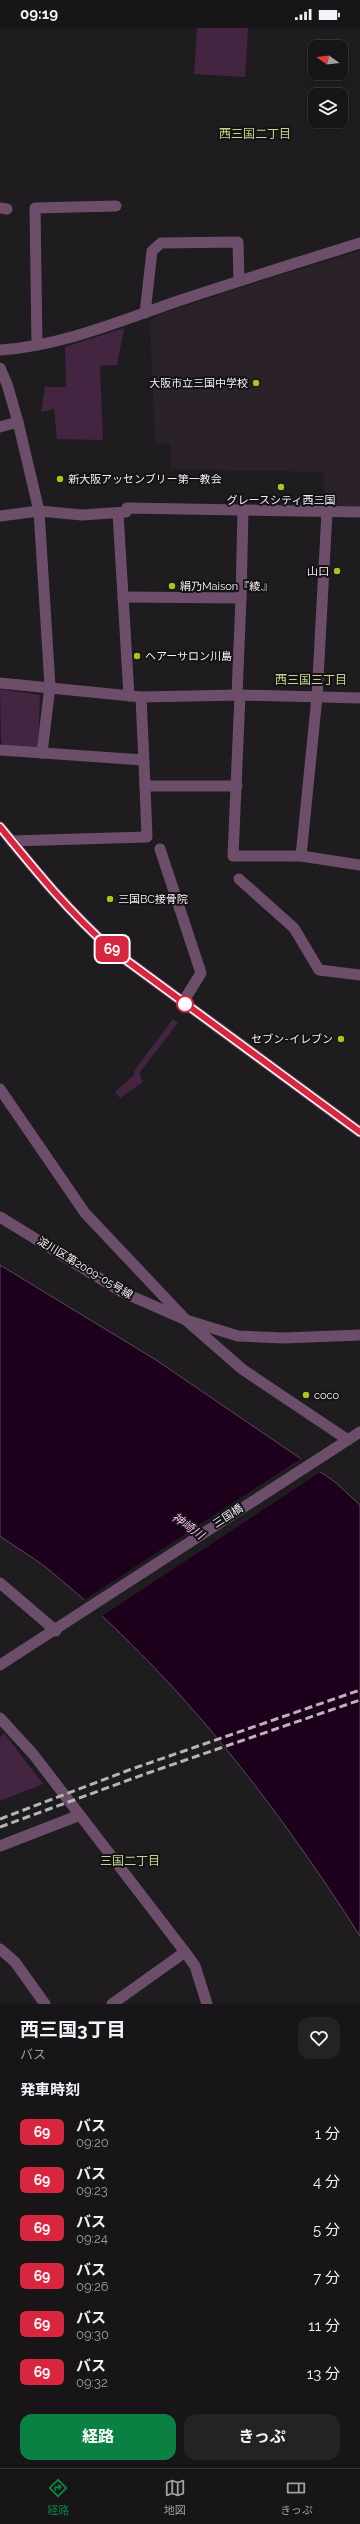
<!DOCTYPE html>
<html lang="ja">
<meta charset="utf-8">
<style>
:root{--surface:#171517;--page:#242224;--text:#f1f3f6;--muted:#9e9fa1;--line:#363436;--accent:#0b8043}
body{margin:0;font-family:Raleway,"Noto Sans JP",sans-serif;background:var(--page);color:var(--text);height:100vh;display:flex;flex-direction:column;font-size:15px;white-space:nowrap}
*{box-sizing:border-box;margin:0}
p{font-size:13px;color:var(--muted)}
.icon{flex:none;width:22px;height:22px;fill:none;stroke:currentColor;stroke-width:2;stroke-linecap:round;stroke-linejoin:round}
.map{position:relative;height:1976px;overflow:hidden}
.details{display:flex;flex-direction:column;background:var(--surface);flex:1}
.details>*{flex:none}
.badge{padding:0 8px;border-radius:6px;font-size:14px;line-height:26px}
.needle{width:26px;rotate:284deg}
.controls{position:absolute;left:308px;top:12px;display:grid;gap:8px}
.controls a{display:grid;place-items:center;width:40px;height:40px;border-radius:8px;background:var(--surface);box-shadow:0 2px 6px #0003,0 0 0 1px var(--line);font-size:20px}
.map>.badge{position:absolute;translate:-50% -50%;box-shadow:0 0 0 2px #fff}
h2{padding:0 20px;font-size:15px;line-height:36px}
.round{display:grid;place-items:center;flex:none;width:42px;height:42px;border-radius:12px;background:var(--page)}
.overview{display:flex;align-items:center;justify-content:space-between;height:68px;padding:0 20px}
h1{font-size:19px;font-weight:700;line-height:30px}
.button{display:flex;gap:8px;margin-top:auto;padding:8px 20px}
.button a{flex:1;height:46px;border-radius:12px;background:var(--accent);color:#fff;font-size:16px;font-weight:700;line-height:46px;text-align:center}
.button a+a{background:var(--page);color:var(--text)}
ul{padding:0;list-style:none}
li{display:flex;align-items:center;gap:12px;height:48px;padding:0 20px}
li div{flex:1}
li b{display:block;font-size:15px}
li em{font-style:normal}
li .badge{min-width:44px;font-weight:700;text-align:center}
.status{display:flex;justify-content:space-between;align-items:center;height:28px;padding:0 20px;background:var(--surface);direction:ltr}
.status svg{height:11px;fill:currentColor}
.tabs{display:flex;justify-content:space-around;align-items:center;height:56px;border-top:1px solid var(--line);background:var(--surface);font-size:11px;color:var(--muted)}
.tabs a{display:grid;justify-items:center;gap:2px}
.tabs .on{color:var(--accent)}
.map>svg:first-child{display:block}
.built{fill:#2a2129}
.green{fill:#432541}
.water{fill:#1d011c;stroke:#5d495c}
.pier{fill:#1f1c1f}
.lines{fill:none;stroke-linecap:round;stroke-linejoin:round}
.minor{stroke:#6d4e6a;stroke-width:11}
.tertiary{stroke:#6d4e6a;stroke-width:11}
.rail{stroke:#b7b4b7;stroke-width:3;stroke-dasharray:8 4;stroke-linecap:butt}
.line-casing{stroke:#fff;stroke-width:9}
.line{stroke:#d7263d;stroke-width:6}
.poi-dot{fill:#aac717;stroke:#161316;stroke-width:1.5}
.stop-dot{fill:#fff;stroke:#d7263d;stroke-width:2}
.labels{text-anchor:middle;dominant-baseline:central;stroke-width:4;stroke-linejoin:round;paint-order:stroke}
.poi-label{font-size:11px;fill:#f3f1f3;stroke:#161316;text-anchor:start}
.street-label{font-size:11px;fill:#f3f1f3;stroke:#161316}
.neighbourhood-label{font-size:12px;fill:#c4d68b;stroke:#161316}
.water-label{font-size:12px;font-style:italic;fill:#f6baf0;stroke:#161316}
</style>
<div class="status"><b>09:19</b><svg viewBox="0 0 49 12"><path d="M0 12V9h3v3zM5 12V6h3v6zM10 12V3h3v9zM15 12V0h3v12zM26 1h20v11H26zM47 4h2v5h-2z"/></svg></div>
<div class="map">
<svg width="360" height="1976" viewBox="0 0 360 1976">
<rect width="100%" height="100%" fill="#1f1c1f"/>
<path class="built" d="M360,223V479L325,478L324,444L171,441V415L155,416L150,295L155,288L261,253Z"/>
<g class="green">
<path d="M197,0H248L245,49L194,46Z"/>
<path d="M124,300L117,337L100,338L103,412L57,411L54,381L41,384L45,359H66L65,319Z"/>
<path d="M0,661L40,667L38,720L4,718L1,714Z"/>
<path d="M173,991L178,995L139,1045L143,1054L120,1070L115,1064L135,1046L134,1043Z"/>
<path d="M4,1705L43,1756L0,1773V1709Z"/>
</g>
<path class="water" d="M0,1237L156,1332L335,1454L360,1477V1908C275,1775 177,1647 54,1546C38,1532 18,1521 0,1508Z"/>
<path class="pier" d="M303,1429L322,1443L99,1590L81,1574Z"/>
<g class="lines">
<g class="minor">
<path d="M0,180L7,181"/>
<path d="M145,285L152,223L161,215L238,214L239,252"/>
<path d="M37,317L35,180L116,178"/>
<path d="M0,322C61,318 120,293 178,273C238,253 299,234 360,215"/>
<path d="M0,340L7,356L18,394L39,483L50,658L42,725"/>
<path d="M0,399L18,394"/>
<path d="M118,485L129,668"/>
<path d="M0,488L39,483L82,487L126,484L127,480L360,484"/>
<path d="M123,569L241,570L237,667"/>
<path d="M241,570L243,481"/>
<path d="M0,655L141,669L240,667L360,670"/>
<path d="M240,667L233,828H301L360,837"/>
<path d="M141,669L145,758"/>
<path d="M0,722L143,732"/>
<path d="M11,813L147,809L145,758H237"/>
<path d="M160,821L201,945L183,974"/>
<path d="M301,828L317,669L327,484"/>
<path d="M239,851L294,900L319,942L360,947"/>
<path d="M0,1061L85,1185L186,1292L238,1308L284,1310L360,1307"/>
<path d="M0,1555L56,1603"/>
<path d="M0,1637L360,1404"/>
<path d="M0,1690L33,1726L185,1924L195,1938L207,1976"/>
<path d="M0,1818L80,1787"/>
<path d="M0,1921L15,1934L45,1976"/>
<path d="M112,1976L185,1924"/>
</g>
<g class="tertiary">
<path d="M0,799C35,842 69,884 111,921L360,1104"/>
<path d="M0,1189L122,1264L186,1292L242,1341L348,1412"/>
</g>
<g class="rail">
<path d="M0,1791L129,1742L360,1662"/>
<path d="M0,1799L145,1746L360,1672"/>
</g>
</g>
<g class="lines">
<g class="line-casing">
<path id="line" d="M0,799C35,842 69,884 111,921L360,1104"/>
</g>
<use href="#line" class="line"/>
</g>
<g class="poi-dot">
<circle cx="256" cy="355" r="4"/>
<circle cx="60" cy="451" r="4"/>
<circle cx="281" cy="459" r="4"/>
<circle cx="337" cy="543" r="4"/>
<circle cx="172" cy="558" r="4"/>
<circle cx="137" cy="628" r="4"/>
<circle cx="110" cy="871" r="4"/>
<circle cx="341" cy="1011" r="4"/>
<circle cx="306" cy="1367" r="4"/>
</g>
<circle class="stop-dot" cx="185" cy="976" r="8"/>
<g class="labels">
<g class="poi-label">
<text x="248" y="355" text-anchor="end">大阪市立三国中学校</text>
<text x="68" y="451">新大阪アッセンブリー第一教会</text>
<text x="281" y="472" text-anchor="middle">グレースシティ西三国</text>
<text x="329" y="543" text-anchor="end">山口</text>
<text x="180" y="558">絹乃Maison『綾.』</text>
<text x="145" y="628">ヘアーサロン川島</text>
<text x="118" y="871">三国BC接骨院</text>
<text x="333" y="1011" text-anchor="end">セブン-イレブン</text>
<text x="314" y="1367">coco</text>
</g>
<g class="street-label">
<text transform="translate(85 1240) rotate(31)">淀川区第2009-05号線</text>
<text transform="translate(228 1488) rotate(-33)">三国橋</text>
</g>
<g class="neighbourhood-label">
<text x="255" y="106">西三国二丁目</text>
<text x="311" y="652">西三国三丁目</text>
<text x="130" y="1833">三国二丁目</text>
</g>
<g class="water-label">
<text transform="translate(188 1498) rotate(36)">神崎川</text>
</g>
</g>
</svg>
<div class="controls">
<a><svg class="needle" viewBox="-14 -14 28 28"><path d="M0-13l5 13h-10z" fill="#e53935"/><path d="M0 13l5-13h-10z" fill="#9e9fa1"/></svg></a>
<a><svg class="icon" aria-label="layers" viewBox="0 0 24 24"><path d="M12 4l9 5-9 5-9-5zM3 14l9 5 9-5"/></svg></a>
</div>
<b class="badge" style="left:112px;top:921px;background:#d7263d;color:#fff">69</b>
</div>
<section class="details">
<div class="overview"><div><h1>西三国3丁目</h1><p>バス</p></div><a class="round"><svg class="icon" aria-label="heart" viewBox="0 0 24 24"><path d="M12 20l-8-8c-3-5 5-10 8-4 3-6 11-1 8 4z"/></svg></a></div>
<h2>発車時刻</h2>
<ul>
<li><span class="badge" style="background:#d7263d;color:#fff">69</span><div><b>バス</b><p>09:20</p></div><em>1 分</em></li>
<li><span class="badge" style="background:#d7263d;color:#fff">69</span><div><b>バス</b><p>09:23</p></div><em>4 分</em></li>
<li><span class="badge" style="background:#d7263d;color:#fff">69</span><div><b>バス</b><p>09:24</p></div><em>5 分</em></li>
<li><span class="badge" style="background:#d7263d;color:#fff">69</span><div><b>バス</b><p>09:26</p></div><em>7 分</em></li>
<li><span class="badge" style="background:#d7263d;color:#fff">69</span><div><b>バス</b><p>09:30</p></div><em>11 分</em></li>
<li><span class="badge" style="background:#d7263d;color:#fff">69</span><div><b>バス</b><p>09:32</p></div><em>13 分</em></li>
</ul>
<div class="button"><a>経路</a><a>きっぷ</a></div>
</section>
<nav class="tabs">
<a class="on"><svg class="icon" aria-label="directions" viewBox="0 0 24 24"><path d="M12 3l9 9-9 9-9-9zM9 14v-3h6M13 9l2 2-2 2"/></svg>経路</a>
<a><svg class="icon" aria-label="map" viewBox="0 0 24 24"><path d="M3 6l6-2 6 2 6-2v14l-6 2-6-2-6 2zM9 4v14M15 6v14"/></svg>地図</a>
<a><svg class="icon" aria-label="tickets" viewBox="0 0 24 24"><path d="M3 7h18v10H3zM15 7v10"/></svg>きっぷ</a>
</nav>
